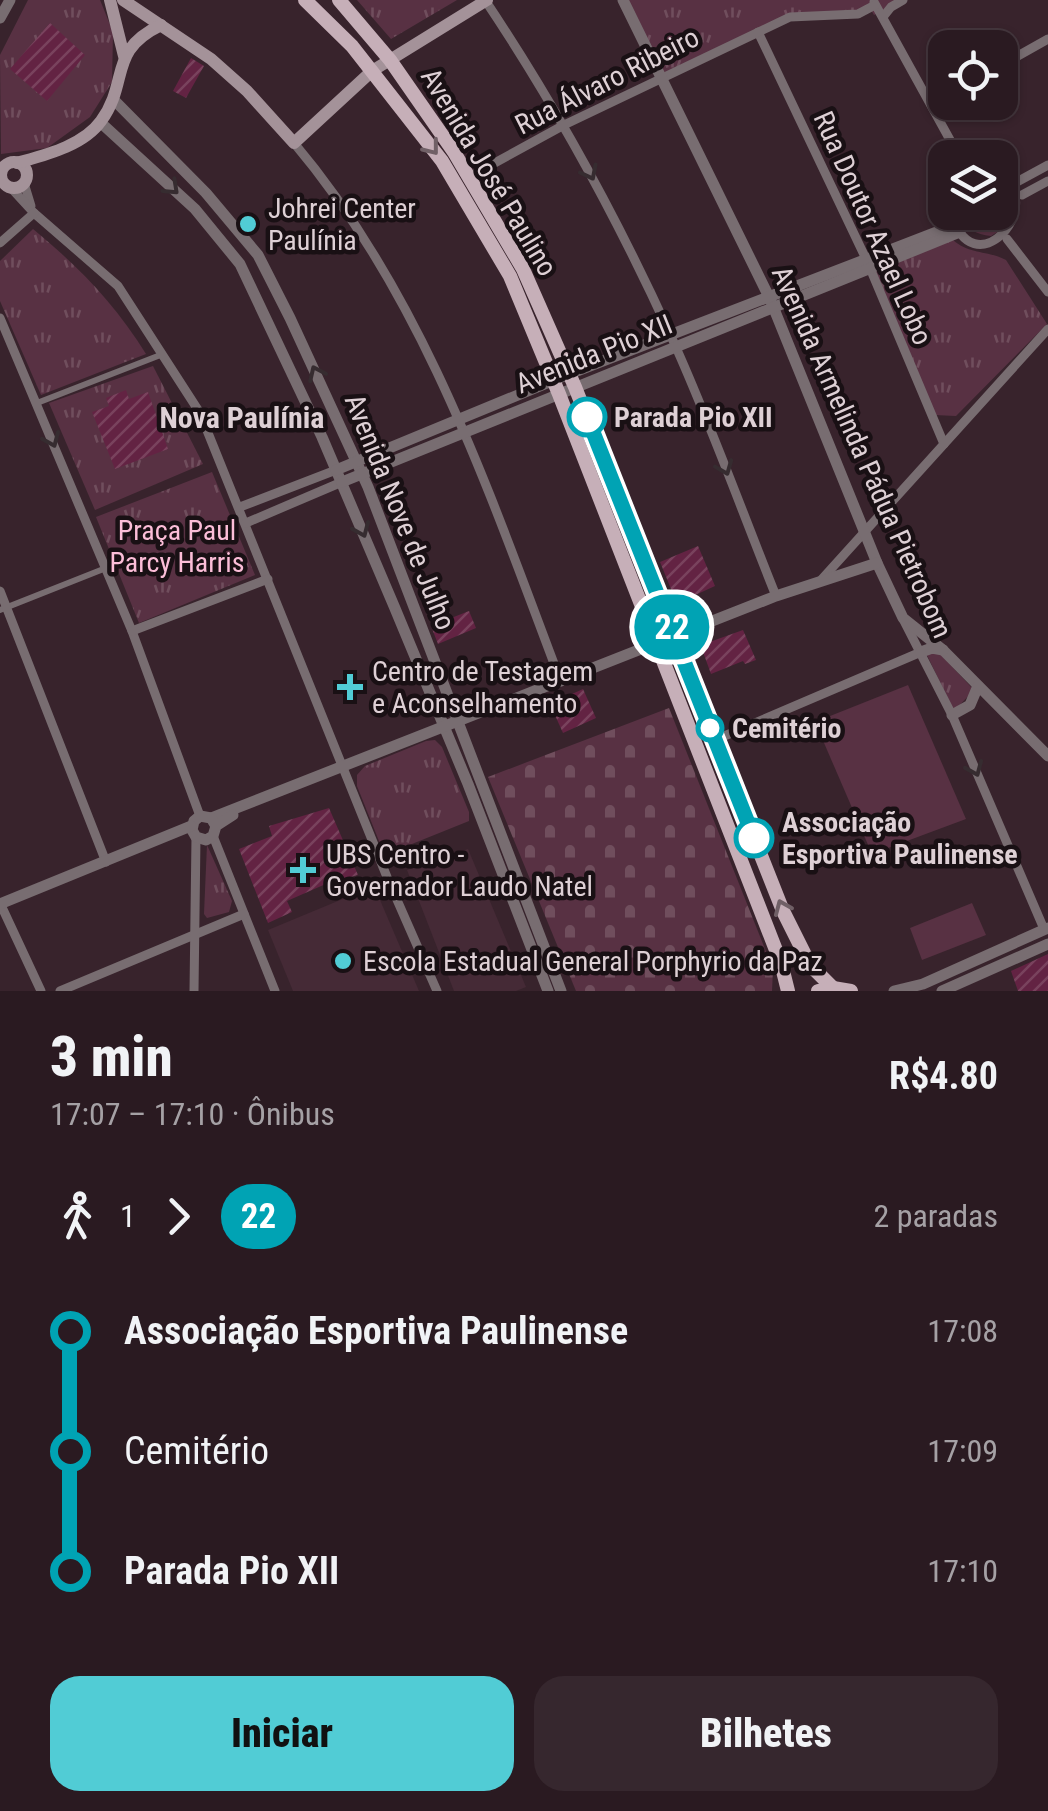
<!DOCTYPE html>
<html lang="pt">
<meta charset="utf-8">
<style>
:root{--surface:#2a1a21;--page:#36272e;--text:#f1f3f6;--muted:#a5a1a5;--line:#46383f;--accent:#51ccd5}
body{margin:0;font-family:"Roboto Condensed",sans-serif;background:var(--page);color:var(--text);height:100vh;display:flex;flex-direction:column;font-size:38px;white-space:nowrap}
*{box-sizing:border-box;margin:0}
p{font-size:32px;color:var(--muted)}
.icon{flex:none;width:55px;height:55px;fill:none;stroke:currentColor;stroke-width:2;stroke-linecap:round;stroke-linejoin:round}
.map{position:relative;height:991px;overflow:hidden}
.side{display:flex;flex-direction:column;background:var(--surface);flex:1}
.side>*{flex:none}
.badge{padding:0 20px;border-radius:32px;font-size:35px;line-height:65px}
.fabs{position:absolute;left:928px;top:30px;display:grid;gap:20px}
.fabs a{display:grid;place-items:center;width:90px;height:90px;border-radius:20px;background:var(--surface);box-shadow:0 2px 8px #0004,0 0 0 2px var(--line);font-size:50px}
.map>.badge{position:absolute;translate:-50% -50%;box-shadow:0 0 0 5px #fff}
.legs{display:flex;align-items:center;gap:15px;height:110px;padding:0 50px;font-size:32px}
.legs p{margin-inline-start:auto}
.head{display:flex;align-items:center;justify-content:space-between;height:170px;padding:0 50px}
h1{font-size:55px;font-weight:800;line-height:75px}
.primary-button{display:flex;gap:20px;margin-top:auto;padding:20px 50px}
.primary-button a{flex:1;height:115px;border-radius:30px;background:var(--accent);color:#111;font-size:40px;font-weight:800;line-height:115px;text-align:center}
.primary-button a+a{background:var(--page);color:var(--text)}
ul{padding:0 50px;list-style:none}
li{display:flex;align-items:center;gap:35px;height:120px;font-size:38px}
li i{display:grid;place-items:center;width:15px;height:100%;margin:0 12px;background:currentColor}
li i::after{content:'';width:25px;height:25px;margin:-12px;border:8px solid;border-radius:50%;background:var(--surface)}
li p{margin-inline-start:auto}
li:first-child i{background:linear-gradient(#0000 50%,currentColor 0)}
li:last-child i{background:linear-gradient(currentColor 50%,#0000 0)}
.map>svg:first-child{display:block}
.built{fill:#452a36}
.green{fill:#583143}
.cemetery{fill:url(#cemetery-stones)}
.park{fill:url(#park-tufts)}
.building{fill:url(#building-hatch)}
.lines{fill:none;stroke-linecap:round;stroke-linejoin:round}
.pedestrian{stroke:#786d71;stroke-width:6}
.minor{stroke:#786d71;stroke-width:9}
.tertiary{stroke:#786d71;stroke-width:11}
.secondary{stroke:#a49299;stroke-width:12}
.primary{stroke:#c6afb8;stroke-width:14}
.oneway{stroke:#706066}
.oneway2{stroke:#362c30}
.line-1-casing{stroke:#fff;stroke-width:22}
.line-1{stroke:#00a3b4;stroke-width:15}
.poi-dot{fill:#51ccd5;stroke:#191014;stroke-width:4}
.stop-1-dot{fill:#fff;stroke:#00a3b4;stroke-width:5}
.labels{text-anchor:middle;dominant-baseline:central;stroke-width:9;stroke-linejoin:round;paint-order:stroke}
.street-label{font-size:28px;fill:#ded0d5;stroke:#191014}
.poi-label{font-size:28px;fill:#ded0d5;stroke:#191014;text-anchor:start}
.stop-label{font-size:28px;font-weight:bold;fill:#ded0d5;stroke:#191014;text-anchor:start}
.park-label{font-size:28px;fill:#fcbed8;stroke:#191014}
.neighbourhood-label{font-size:30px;font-weight:bold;fill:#ded0d5;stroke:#191014}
</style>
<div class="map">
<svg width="1048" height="991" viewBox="0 0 1048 991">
<defs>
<pattern id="cemetery-stones" width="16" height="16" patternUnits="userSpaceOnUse" patternTransform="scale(2.5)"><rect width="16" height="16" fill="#583143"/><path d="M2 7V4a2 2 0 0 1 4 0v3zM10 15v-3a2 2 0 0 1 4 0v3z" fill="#704e5d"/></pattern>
<pattern id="park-tufts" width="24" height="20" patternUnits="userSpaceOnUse" patternTransform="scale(2.5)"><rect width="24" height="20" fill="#583143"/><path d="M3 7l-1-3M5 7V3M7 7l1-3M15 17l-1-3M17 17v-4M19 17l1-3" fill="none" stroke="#704e5d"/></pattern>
<pattern id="building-hatch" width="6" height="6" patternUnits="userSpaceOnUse" patternTransform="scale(2.5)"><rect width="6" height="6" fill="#632343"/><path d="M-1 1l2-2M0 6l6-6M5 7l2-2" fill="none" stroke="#79425d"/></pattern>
</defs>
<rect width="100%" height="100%" fill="#38232c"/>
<g class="built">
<path d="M468,849L526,987L516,991H454L407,870Z"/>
<path d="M374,886L419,991H293L268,930Z"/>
</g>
<g class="green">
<path d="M908,685L966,819L872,854L815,722Z"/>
<path d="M972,903L986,935L922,960L910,928Z"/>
</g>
<path class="cemetery" d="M669,708L773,969L772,991H576L488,777Z"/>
<g class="park">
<path d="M28,0H100L113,32L112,82L90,117L47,148L1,154L0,55Z"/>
<path d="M357,0H457L391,39Z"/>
<path d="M623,0H901L874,15L871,10L789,18L661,78Z"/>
<path d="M1000,183L1014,194L1013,222L991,236C976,235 965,228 961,213L1000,212Z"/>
<path d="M33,229C78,266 115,304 146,354L41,395L0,301V261Z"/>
<path d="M953,240C970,255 987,250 1006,260L1047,324L956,416L935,415L874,272Z"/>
<path d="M153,366L203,464L95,510L49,403Z"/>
<path d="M212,472L255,575L139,623L96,517Z"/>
<path d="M926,653H939L974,690L954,711Z"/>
<path d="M435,740L442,747L469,812V821L387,854L383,851L357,786V775L365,766L426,741Z"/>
<path d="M207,845L232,901L229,912L207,918L204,914Z"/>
</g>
<g class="building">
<path d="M50,23L85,55L47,101L10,69Z"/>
<path d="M191,58L204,66L186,98L173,91Z"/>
<path d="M126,390L129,399L148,392L168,449L115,469L92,412L109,406L106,398Z"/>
<path d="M698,546L715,586L680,602L673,594L660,562Z"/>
<path d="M469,611L476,628L438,644L431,626Z"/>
<path d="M743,630L756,660L745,664L743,661L711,674L703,652L704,644Z"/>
<path d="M583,689L596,718L563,733L550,704Z"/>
<path d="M329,808L358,875L328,883L287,901L292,912L268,923L239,849L272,836L269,826Z"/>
<path d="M1048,954V991H1018L1011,971Z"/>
</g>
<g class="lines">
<g class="pedestrian">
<path d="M37,403L163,354"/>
<path d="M0,610L106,568"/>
</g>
<g class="minor">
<path d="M485,0C556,106 617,218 670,334C709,419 741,509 776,596"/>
<path d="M874,2L960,158"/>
<path d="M883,17L891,7L903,0"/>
<path d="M758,32L867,261L944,444"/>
<path d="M1000,66L1048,39"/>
<path d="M294,143C425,298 490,495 561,682"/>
<path d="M469,177L564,125L790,17L858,14L875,5"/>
<path d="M24,183L31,206"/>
<path d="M1015,183L1048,165"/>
<path d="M11,188L34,213L118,286L200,413L387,877L437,991"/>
<path d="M1022,195L1048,181"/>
<path d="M951,212C972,290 1048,207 1000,174"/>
<path d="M1007,239L1048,292"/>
<path d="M0,243L34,213"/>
<path d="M0,318L132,631L200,816"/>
<path d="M240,507L336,470"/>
<path d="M246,523L342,482"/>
<path d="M822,579L1048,329"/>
<path d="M0,591L106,862"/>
<path d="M904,621L952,715L1044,929"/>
<path d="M132,631L268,579"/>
<path d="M715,740L921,652"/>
<path d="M213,836L275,991"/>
<path d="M0,903L41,991"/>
<path d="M60,991L244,914"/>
<path d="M194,991L196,837"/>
</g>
<g class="tertiary">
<path d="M623,0L770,299L877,563L903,618L943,650L1048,756"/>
<path d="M0,18L10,0"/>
<path d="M113,99L206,193L258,255L290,318L368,487L561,991"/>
<path d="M100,122L195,209L240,264L322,437L394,606L468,784L548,991"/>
<path d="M336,470L569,374L955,225"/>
<path d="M342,482L960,232"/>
<path d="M921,652L932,648L943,650"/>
<path d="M952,715L970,705L978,686"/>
<path d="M211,818L776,596L877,563"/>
<path d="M216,826L211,818L200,816L194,821L192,830L196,837L206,840L213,836L216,826L233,815"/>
<path d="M0,904L191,826"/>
<path d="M894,991L923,984L1048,928"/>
<path d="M942,991L1048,944"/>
</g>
<g class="secondary">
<path d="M110,0L124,56"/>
<path d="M123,0L211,59L247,91L294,143L372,71L487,0"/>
<circle cx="14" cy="175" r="13"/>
<path d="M17,163C45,155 83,146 101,121C130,81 107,51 161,25"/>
</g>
<g class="primary">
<path d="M305,0L352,46L442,161L510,276L559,394L781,963L788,991"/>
<path d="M339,0L390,60L454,152L523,269L575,387L783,911L810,965L833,988"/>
<path d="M818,991L833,988L851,991"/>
</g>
</g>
<defs><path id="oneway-chevron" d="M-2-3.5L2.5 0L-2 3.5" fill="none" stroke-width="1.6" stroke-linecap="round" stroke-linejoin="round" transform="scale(2.5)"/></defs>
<g class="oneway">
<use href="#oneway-chevron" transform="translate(432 148) rotate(52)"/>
<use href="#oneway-chevron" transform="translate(782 907) rotate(-113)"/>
</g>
<g class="oneway2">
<use href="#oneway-chevron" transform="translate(590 173) rotate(63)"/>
<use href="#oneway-chevron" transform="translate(172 188) rotate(43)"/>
<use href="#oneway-chevron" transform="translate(316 373) rotate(-115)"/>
<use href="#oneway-chevron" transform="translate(52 440) rotate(67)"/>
<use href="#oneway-chevron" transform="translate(725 468) rotate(68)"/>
<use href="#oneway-chevron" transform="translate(362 530) rotate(67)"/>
<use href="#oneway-chevron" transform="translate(975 769) rotate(67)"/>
</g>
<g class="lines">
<g class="line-1-casing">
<path id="line-1" d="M587,417L754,838"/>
</g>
<use href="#line-1" class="line-1"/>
</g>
<g class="poi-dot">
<circle cx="248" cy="224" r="10"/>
<path d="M345 672h10v10h10v10h-10v10h-10v-10h-10v-10h10z"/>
<path d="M298 855h10v10h10v10h-10v10h-10v-10h-10v-10h10z"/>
<circle cx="343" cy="961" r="10"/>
</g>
<g class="stop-1-dot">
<circle cx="587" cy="417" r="18"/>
<circle cx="710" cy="728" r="12"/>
<circle cx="754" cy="838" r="18"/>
</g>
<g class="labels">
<g class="street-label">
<text transform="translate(607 81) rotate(-27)">Rua Álvaro Ribeiro</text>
<text transform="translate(489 172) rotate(59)">Avenida José Paulino</text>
<text transform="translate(873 228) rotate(66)">Rua Doutor Azael Lobo</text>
<text transform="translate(594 354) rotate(-22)">Avenida Pio XII</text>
<text transform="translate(862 452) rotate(66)">Avenida Armelinda Pádua Pietrobom</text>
<text transform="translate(400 512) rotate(68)">Avenida Nove de Julho</text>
</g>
<g class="poi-label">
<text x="268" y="208">Johrei Center<tspan x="268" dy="32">Paulínia</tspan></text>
<text x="372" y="671">Centro de Testagem<tspan x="372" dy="32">e Aconselhamento</tspan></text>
<text x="326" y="854">UBS Centro -<tspan x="326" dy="32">Governador Laudo Natel</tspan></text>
<text x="363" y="961">Escola Estadual General Porphyrio da Paz</text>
</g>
<g class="stop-label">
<text x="614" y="417">Parada Pio XII</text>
<text x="732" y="728">Cemitério</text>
<text x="782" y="822">Associação<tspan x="782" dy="32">Esportiva Paulinense</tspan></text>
</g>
<g class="park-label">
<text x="177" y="530">Praça Paul<tspan x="177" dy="32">Parcy Harris</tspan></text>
</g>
<g class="neighbourhood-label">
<text x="242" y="417">Nova Paulínia</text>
</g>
</g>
</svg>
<div class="fabs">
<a><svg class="icon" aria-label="locate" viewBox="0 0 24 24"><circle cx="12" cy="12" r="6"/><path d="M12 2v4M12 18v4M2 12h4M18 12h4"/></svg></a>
<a><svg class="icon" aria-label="layers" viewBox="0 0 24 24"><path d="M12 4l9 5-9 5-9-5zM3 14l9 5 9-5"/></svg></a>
</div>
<b class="badge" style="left:672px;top:627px;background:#00a3b4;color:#fff">22</b>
</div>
<section class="side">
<div class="head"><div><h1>3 min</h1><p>17:07 – 17:10 · Ônibus</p></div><b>R$4.80</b></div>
<div class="legs"><svg class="icon" aria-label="walk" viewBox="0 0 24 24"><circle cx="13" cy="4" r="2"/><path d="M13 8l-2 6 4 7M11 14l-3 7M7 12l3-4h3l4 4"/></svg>1<svg class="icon" aria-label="forward" viewBox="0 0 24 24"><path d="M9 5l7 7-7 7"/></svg><b class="badge" style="background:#00a3b4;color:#fff">22</b><p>2 paradas</p></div>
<ul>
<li><i style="color:#00a3b4"></i><b>Associação Esportiva Paulinense</b><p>17:08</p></li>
<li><i style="color:#00a3b4"></i><span>Cemitério</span><p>17:09</p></li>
<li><i style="color:#00a3b4"></i><b>Parada Pio XII</b><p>17:10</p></li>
</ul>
<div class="primary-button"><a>Iniciar</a><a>Bilhetes</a></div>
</section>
